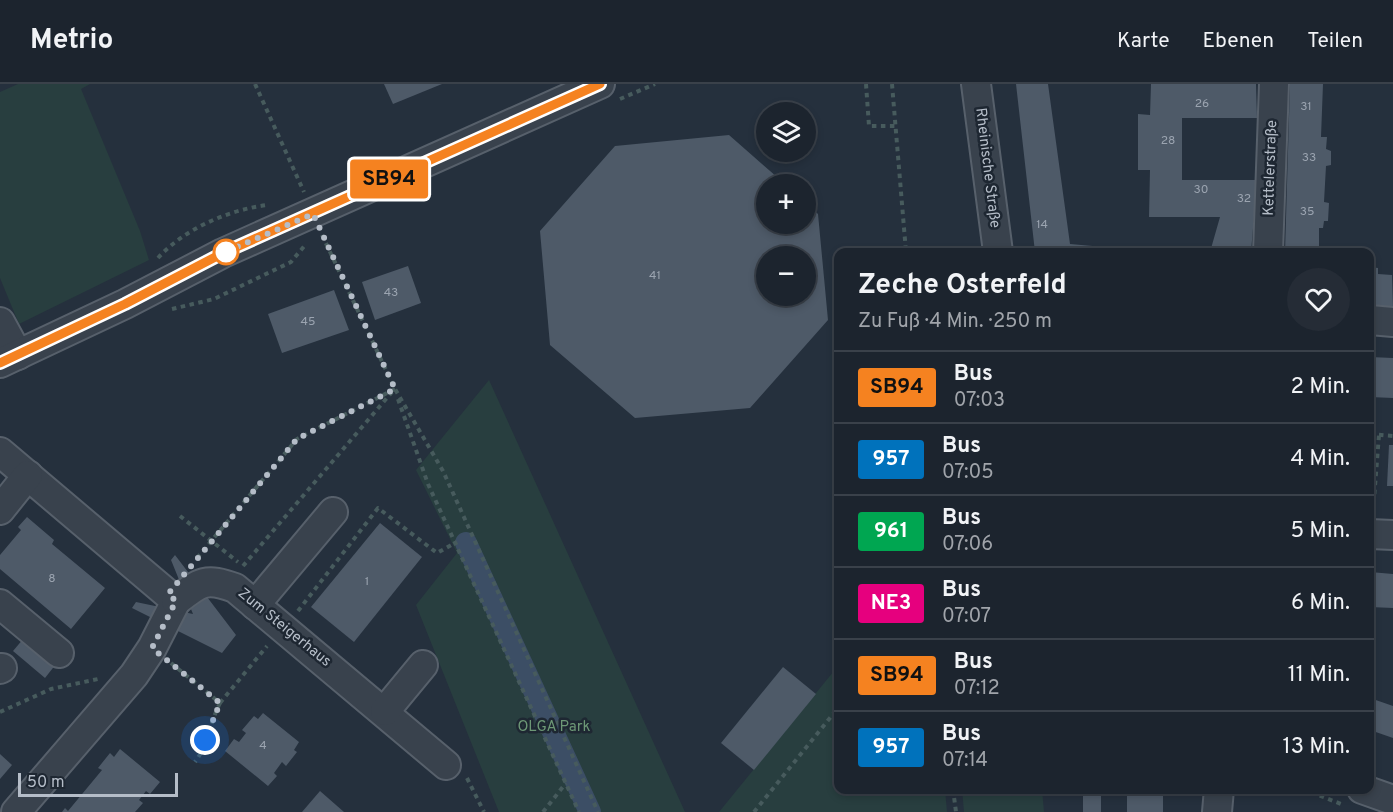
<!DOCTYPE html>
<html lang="de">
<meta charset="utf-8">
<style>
:root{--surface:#1c242e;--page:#252c36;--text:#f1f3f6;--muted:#a0a4aa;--line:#3a414a}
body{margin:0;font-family:Overpass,sans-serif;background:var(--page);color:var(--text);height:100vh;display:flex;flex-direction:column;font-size:22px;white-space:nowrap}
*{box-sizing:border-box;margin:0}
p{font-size:20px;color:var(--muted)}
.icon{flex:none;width:33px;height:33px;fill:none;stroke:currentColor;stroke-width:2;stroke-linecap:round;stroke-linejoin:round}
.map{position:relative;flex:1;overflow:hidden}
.panel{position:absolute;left:834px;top:164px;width:540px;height:546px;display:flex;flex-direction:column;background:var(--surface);border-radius:12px;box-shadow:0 3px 9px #0003,0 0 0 2px var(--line)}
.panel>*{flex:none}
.badge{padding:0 12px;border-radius:4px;font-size:21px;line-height:39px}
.buttons{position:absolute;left:756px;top:18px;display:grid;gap:12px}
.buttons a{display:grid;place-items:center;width:60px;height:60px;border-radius:50%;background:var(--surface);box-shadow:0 3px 9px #0003,0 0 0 2px var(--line);font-size:30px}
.scale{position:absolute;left:18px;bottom:15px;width:160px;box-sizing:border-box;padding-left:6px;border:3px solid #b5bdc8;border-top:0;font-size:16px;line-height:21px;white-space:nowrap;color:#b5bdc8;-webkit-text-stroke:4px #1e2732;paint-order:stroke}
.you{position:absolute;width:30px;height:30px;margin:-15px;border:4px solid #fff;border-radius:50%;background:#1a73e8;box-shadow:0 0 0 9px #1a73e833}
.map>.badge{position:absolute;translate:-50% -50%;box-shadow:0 0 0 3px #fff}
.round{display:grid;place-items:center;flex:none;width:63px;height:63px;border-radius:32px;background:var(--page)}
.headline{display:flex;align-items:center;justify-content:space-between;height:102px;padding:0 24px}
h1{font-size:28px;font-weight:700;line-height:45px}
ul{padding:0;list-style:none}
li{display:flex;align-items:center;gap:18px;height:72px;padding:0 24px;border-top:2px solid var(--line)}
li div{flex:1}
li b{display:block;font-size:22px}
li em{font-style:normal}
li .badge{min-width:66px;font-weight:700;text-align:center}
header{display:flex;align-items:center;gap:36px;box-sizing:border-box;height:84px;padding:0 30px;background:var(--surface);border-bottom:2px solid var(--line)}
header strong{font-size:28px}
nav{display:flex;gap:33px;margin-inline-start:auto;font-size:21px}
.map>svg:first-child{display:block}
.green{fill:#283e3f}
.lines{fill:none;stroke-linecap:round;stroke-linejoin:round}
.canal{stroke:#3c4e65;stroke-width:22}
.building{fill:#4e5a68;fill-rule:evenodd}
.minor-casing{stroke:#57606b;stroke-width:32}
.path{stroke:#475b5d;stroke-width:4;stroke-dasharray:4.5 4.5;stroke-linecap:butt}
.minor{stroke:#39424d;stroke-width:28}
.line-casing{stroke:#fff;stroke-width:14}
.line{stroke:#f58220;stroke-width:9}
.walk{stroke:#b5bdc8;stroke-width:6;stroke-dasharray:0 10.8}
.stop-dot{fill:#fff;stroke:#f58220;stroke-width:3}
.labels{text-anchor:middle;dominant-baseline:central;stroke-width:5;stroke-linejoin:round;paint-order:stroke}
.number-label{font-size:12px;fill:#9ba4b0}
.street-label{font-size:15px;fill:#b5bdc8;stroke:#1e2732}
.park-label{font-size:15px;fill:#6d9876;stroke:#1e2732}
</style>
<header>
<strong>Metrio</strong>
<nav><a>Karte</a><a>Ebenen</a><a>Teilen</a></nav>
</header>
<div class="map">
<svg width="1393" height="728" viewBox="0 0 1393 728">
<rect width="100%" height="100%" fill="#25303d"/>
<g class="green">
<path d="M18,0H90L81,5L140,147L149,176L19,240L0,194V8Z"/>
<path d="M489,296L685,728H499L416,521L457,469L416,386Z"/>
<path d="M838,582V705H945L947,728H719Z"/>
<path d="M962,705H1042L1044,728H964Z"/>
</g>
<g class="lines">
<path class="canal" d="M466,459L590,728"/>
</g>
<g class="building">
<path d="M384,0H442L393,20Z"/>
<path d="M1016,0H1048L1070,160L1160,168H1035Z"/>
<path d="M1151,0H1256L1257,34H1182V96H1257L1251,168H1210L1220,133H1149L1150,86H1138V30L1150,31Z"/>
<path d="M1290,0H1323L1321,53H1327L1326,65L1331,67V81L1326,82L1324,118L1329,119L1328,137H1324L1323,144H1319V162H1324V168H1285Z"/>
<path d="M729,51L785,100H766V140H806V119L818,130L828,236L750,324L635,334L550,261L540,147L615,62ZM766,172H806V212H766Z"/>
<path d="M408,182L421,219L375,236L362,198Z"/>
<path d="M1370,183L1378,184V190L1392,191L1393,223L1370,221Z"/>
<path d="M334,206L349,246L282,269L268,230Z"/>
<path d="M1370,273L1393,274V314L1370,313Z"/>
<path d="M1389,361H1393V402H1387Z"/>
<path d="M27,433L54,456L52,460L105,504L71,545L0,485V471L21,446L18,443Z"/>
<path d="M380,439L422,473L354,558L311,523Z"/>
<path d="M175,471L236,551L222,569L132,524L136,518L193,530L171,476Z"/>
<path d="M1370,488L1393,490V524L1370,523Z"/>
<path d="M24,554L56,580L45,594L13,567Z"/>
<path d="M783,583L816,610L754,686L721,659Z"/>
<path d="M1370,614L1393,622V654L1370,646Z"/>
<path d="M263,629L299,658L294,666L297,668L286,682L282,678L274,689L277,692L268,702L225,667L234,655L239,658L246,649L242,646L254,632L258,635Z"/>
<path d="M120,665L160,698L150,710L146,707L139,716L143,719L135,728H62L65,724L68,727L102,686L98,684L110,669L114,673Z"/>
<path d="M0,670L12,681L0,695Z"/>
<rect x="1083" y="705" width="18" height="23"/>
<rect x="1127" y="705" width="36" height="23"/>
<path d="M320,707L344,728H302Z"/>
</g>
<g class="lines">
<g class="minor-casing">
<g id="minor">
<path d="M976,0L998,168"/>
<path d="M1268,168L1274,0"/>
<path d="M1370,236L1393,238"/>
<path d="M0,238L18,271"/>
<path d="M0,279L125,220L223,169L600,0"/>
<path d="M0,368L176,517L152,564L134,591L16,728"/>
<path d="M0,426L28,391"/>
<path d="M1370,450L1393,451"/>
<path d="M176,517C200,498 205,493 235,504L446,681"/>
<path d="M0,520L59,569"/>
<path d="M255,521L333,428"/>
<path d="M0,585L2,584"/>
<path d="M385,627L423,581"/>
<path d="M1362,705L1393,716"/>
<path d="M1217,728L1219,705"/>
</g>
</g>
<g class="path">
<path d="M255,0L304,108"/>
<path d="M866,0L869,42H895"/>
<path d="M892,0L906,168"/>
<path d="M620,15L655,0"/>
<path d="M322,151L395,305L443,387L598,728"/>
<path d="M158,174C184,145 228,126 267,121"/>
<path d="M172,225L214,215L291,178L306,160"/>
<path d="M398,315L428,400L579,728"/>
<path d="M1370,350L1393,352"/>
<path d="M1373,428L1379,351"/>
<path d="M180,432L238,478"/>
<path d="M197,474L297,355L395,305"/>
<path d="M243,482L392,308"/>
<path d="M298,527L378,424L437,469L457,458"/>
<path d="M171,579L220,619C210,638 208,661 195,678"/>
<path d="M220,619L267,562"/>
<path d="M0,628L51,605L98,595"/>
<path d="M467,694L484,728"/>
<path d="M953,705L956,728"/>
<path d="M1303,705L1341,720"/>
<path d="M543,728L566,699"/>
<path d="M754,728L838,624"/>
</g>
<use href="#minor" class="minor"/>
</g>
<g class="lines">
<g class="line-casing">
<path id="line" d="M0,279L125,220L223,169L600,0"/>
</g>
<use href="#line" class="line"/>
<path class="walk" d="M205,656L220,619L152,564L176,517L168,510L297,355L395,305L313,130L223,169L226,168"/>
</g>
<circle class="stop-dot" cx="226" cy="168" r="12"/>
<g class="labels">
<g class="number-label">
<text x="1202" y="20">26</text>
<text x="1306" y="23">31</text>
<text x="1168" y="57">28</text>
<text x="1309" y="74">33</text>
<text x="1201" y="106">30</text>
<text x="1244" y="115">32</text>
<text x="1307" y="128">35</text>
<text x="1042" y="141">14</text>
<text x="655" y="192">41</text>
<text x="391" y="209">43</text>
<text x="308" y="238">45</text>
<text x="52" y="495">8</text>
<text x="367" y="498">1</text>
<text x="263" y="662">4</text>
</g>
<g class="street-label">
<text transform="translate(987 84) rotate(83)">Rheinische Straße</text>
<text transform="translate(1271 84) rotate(-88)">Kettelerstraße</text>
<text transform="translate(284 544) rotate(39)">Zum Steigerhaus</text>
</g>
<g class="park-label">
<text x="554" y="643">OLGA Park</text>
</g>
</g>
</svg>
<div class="buttons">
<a><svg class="icon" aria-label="layers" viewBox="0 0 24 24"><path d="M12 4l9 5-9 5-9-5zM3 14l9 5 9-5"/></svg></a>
<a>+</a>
<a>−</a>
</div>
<div class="scale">50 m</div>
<div class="you" style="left:205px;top:656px"></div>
<b class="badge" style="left:389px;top:95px;background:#f58220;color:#111">SB94</b>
<section class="panel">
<div class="headline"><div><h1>Zeche Osterfeld</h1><p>Zu Fuß · 4 Min. · 250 m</p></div><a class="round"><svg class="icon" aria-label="heart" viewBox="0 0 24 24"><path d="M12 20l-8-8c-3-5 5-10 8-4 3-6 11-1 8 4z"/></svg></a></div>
<ul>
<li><span class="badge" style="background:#f58220;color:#111">SB94</span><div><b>Bus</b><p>07:03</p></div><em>2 Min.</em></li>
<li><span class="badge" style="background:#0072bc;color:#fff">957</span><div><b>Bus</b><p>07:05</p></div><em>4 Min.</em></li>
<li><span class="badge" style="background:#00a651;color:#fff">961</span><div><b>Bus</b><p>07:06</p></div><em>5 Min.</em></li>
<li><span class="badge" style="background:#e6007e;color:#fff">NE3</span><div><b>Bus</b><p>07:07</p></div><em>6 Min.</em></li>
<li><span class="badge" style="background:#f58220;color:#111">SB94</span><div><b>Bus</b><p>07:12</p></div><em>11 Min.</em></li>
<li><span class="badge" style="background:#0072bc;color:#fff">957</span><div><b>Bus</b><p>07:14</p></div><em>13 Min.</em></li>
</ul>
</section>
</div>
